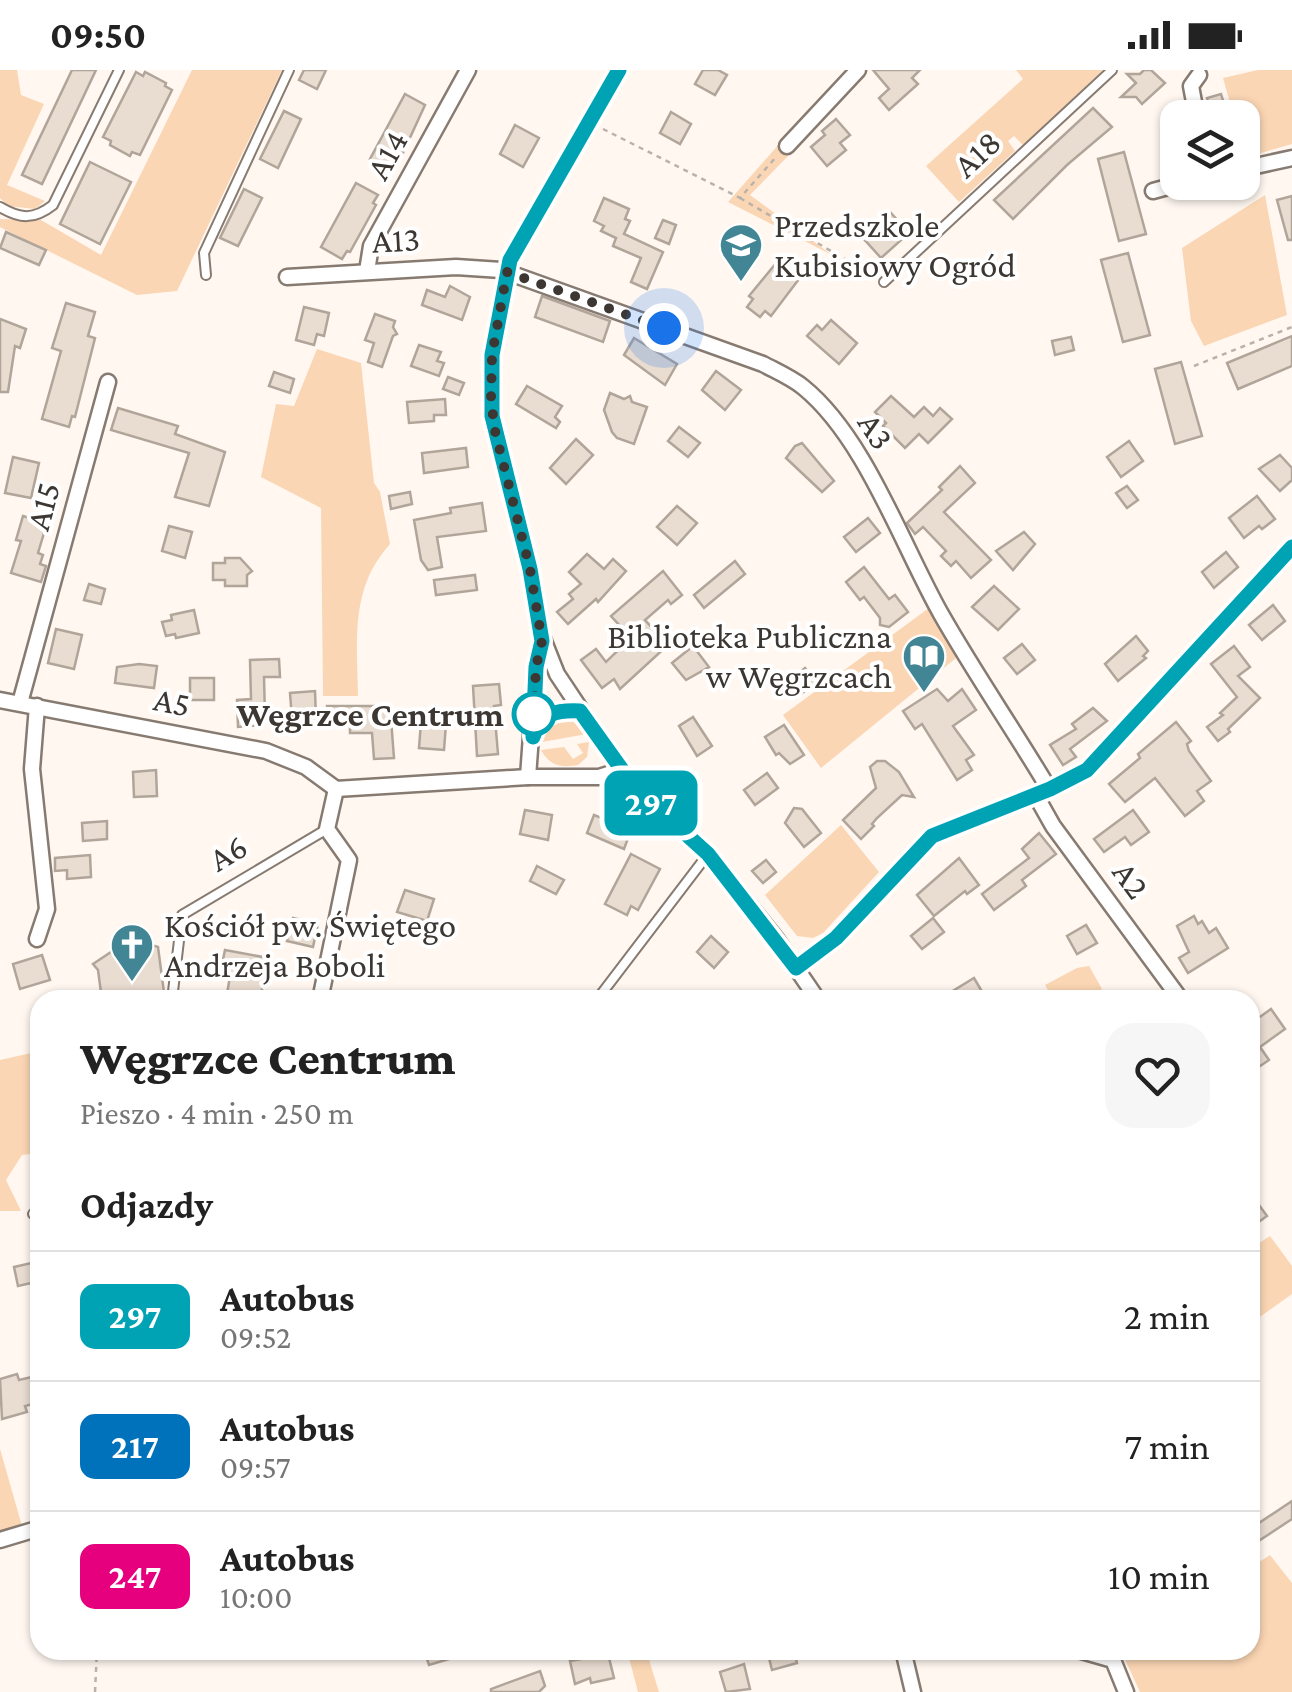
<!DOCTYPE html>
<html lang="pl">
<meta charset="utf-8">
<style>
:root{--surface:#fff;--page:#f6f6f6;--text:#222;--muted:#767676;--line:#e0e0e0}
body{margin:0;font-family:"Crimson Pro",serif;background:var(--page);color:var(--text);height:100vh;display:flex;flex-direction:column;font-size:38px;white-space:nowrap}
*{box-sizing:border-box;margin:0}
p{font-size:32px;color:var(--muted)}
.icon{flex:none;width:55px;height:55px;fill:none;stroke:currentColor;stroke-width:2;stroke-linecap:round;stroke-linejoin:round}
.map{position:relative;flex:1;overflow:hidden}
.side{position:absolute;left:30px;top:920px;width:1230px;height:670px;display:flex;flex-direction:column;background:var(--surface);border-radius:30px;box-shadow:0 2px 8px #0004}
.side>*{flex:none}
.badge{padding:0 20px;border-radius:15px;font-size:35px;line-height:65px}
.buttons{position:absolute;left:1160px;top:30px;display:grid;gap:20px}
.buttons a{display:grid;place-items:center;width:100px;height:100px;border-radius:20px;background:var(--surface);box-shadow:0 2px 8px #0004;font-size:50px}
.you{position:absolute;width:50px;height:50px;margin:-25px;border:8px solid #fff;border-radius:50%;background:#1a73e8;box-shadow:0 0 0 15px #1a73e833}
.map>.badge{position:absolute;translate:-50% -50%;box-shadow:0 0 0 5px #fff}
h2{padding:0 50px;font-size:38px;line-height:90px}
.round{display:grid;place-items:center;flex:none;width:105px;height:105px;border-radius:30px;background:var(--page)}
.headline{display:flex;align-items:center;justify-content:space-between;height:170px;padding:0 50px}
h1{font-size:48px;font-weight:800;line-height:75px}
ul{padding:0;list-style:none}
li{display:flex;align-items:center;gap:30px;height:130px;padding:0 50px;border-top:2px solid var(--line)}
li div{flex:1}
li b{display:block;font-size:38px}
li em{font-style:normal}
li .badge{min-width:110px;font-weight:700;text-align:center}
.status{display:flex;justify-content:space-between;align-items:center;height:70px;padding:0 50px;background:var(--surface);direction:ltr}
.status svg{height:28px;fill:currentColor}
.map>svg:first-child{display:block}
.green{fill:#fbd6b4}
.building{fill:#e9dcd1;stroke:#b1a59a;stroke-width:2.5}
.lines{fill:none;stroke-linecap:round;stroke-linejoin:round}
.lane-casing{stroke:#877b71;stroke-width:12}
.street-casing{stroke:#877b71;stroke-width:19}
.path{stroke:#b8b2ab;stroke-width:2.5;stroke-dasharray:5 5;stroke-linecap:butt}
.lane{stroke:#fff;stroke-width:8}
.street{stroke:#fff;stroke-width:14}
.line-casing{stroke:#fff;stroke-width:22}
.line{stroke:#00a3b4;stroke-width:15}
.walk{stroke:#3c3732;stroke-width:10;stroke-dasharray:0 18}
.stop-dot{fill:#fff;stroke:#00a3b4;stroke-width:5}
.labels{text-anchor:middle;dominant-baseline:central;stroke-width:8;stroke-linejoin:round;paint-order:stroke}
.street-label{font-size:35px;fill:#3c3732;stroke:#fff}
.poi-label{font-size:35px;fill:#3c3732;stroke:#fff;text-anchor:start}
.stop-label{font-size:35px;font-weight:bold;fill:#3c3732;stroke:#fff;text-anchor:end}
</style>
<div class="status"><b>09:50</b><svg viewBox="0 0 49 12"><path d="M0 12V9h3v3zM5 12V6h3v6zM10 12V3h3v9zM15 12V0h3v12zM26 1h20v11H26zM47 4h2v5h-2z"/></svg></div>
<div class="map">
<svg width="1292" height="1622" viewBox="0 0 1292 1622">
<rect width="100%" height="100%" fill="#fff7f0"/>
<g class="green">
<path d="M0,0H17L21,25L44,34L7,115L45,131L35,139L8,136L0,128Z"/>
<path d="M192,0H282L177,221L137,225L0,157V149L41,150L101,185Z"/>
<path d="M1016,0H1103L1023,75L1014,66L1008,71L1015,81L959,132L926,96L1023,9Z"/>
<path d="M1258,0H1292V74L1244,88L1242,48L1234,47L1223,8Z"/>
<path d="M780,73L790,84L750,125L832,185L728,132Z"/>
<path d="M1265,125L1287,245L1204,276L1191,251L1182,178Z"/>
<path d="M317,279L361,293L374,413L380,422L390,474C350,518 357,570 358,626H323L321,438L261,407L276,334L294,336Z"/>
<path d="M929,538L956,588L821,698L783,645Z"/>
<path d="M559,648L570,649L587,664L542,672L544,659Z"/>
<path d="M589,672L587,687L578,695C561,698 550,696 541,680L564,677L573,689L583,683L577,674Z"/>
<path d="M841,755L879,802L823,863L813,868L797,866L765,825Z"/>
<path d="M1089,896L1102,919L1085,930H1054L1045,915L1077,898Z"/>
<path d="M40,981V1083L22,1085L6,1110L21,1141H0V990Z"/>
<path d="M1270,1166L1292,1196V1224L1250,1254V1179Z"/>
<path d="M0,1379L22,1456L0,1462Z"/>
<path d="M1270,1485L1292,1513V1622H1140L1122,1583L1113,1580H1250V1498Z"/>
<path d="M627,1580H646L659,1622H638Z"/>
</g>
<g class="building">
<path d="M72,0H96L42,114L22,105Z"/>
<path d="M304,0H326L317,19L299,10Z"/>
<path d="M703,0H718L727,5L715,25L695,14Z"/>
<path d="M873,0H920L912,8L918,14L889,40L879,28L889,19Z"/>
<path d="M1144,0H1151L1165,13L1142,34L1136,27H1121L1136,13L1127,4H1140Z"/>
<path d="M136,2L143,6L145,2L166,13L165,16L172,20L140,85L132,82L130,86L110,75L111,71L103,67Z"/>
<path d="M405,24L425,35L402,85L390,100L370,89Z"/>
<path d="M1221,24L1226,40L1211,43L1207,28Z"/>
<path d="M1093,38L1112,57L1067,95L1013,149L994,130Z"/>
<path d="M284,41L301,49L278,98L260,89Z"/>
<path d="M671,42L691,54L680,74L660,63Z"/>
<path d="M836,49L850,65L840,73L846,80L827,96L811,77L825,65L822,61Z"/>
<path d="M515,55L539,68L523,97L500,84Z"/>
<path d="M1124,82L1146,164L1119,171L1098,89Z"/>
<path d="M90,92L131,112L100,174L60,154Z"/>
<path d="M356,113L378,125L373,133L376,135L350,182L347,181L342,189L321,177Z"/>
<path d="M244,119L262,128L238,176L220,168Z"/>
<path d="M1292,126V170H1288L1277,130Z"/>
<path d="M604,128L629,139L625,149L630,151L624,164L663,182L647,219L631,212L641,188L613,176L616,168L601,161L604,156L594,151Z"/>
<path d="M891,143L909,163L881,188L863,168Z"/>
<path d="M663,150L676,155L669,174L655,168Z"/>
<path d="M6,162L46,180L39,195L0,178Z"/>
<path d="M1128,183L1150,265L1123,272L1101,190Z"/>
<path d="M777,192L799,209L771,246L765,241L760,247L747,237L753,229L749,226Z"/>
<path d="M450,216L470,227L462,250L422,235L427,220L445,227Z"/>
<path d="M542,226L610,251L603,272L535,247Z"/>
<path d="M66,233L95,242L88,266L95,268L75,347L72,346L69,357L42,349L61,281L52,278Z"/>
<path d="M304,237L329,243L324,266L317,264L314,275L296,270Z"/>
<path d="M375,244L395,251L393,257L397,264L393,266L382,297L368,292L374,273L365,270Z"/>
<path d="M0,249L26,259L20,278L15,276L8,322H0Z"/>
<path d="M831,250L857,273L839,294L807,266L817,255L822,260Z"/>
<path d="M1292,266V296L1238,319L1227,293Z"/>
<path d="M1071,267L1074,280L1055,285L1052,271Z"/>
<path d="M634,268L677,294L665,315L624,285Z"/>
<path d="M419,275L441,282L437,291L444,293L439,306L411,296Z"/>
<path d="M1181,292L1202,366L1175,374L1155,299Z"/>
<path d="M716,301L741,320L725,340L702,320Z"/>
<path d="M274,302L294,309L290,323L269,316Z"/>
<path d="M448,307L464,313L459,325L443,319Z"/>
<path d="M527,316L562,336L555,347L560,352L556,358L516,334Z"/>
<path d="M610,323L624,329L630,326L632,332L647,337L634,374L617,368L612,362L604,340Z"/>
<path d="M891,326L914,347L924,337L933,346L940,338L952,349L928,373L919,364L905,378L883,356L886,353L875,342Z"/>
<path d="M445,329L446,345H434V351L409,353L407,332Z"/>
<path d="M118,338L178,356L175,364L225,382L209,436L175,427L189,383L111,360Z"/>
<path d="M679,357L700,373L688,387L668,371Z"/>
<path d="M576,369L593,385L566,414L550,398Z"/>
<path d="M1129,371L1143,391L1121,407L1107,387Z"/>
<path d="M802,373L834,411L822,422L786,388L795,376Z"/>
<path d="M466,378L468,397L424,403L422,383Z"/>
<path d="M1280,385L1292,398V410L1280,421L1259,399Z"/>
<path d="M13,387L39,393L31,428L5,423Z"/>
<path d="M960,396L975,413L944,442L991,490L971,508L956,491L951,496L941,486L946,481L923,457L915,464L907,453L942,420L939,417Z"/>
<path d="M1127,416L1138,430L1127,438L1116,423Z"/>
<path d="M410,422L412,434L391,439L389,426Z"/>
<path d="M1257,426L1275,449L1262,459L1259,456L1244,468L1229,448Z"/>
<path d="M482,433L486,461L437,467L442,497L428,500L421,490L414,450L451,443L450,438Z"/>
<path d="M677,436L697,453L677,475L657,457Z"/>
<path d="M23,446L47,453L38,483L43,485L40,494L46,496L41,512L11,503L21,471L16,470Z"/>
<path d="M868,448L880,463L856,482L844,467Z"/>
<path d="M169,456L192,462L185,488L162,481Z"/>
<path d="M1024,462L1035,474L1013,500L996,481Z"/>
<path d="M1226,482L1238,497L1214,518L1202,502Z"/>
<path d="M587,484L604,499L613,489L626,501L598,532L596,529L568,554L557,542L573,529L569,524L581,514L569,502Z"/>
<path d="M225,488H240L252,501L247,505V516H225V510H213V493H225Z"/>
<path d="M735,491L745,504L704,538L694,525Z"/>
<path d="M864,497L889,529L895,525L908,542L889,557L880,555V548L864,527L860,530L846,512Z"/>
<path d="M663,501L682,525L671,534L668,530L645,550L668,575L620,619L614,609L602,618L581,590L596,579L606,592L631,568L611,546Z"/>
<path d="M475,505L477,520L436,525L434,510Z"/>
<path d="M89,514L105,519L101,534L84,530Z"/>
<path d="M994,516L1019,539L998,560L972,537Z"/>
<path d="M1273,535L1285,551L1262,570L1249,555Z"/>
<path d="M194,540L199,563L176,568L175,564L166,566L162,552L172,550L171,545Z"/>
<path d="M56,559L82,565L74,599L48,593Z"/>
<path d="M1136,566L1148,581L1143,586L1146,588L1118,611L1105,594Z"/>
<path d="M1022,574L1035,590L1017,604L1004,588Z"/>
<path d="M693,576L709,597L686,610L672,593Z"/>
<path d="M1234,576L1250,597L1238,606L1260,628L1228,659L1230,662L1218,671L1207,657L1223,645L1220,643L1237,627L1211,594Z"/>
<path d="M279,589L280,607H264L265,646L261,647V655L238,657L237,630L251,629L250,590Z"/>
<path d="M139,594L157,596L154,618L115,613L117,597Z"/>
<path d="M805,598L816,612L796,628L785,613Z"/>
<rect x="190" y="608" width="24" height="22"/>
<path d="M499,614L501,635L494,636L498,684L477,686L473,616Z"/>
<path d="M937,619L948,631L962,619L976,640L953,656L974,685L966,690L972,700L957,710L922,654L915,659L903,641Z"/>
<path d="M315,621L316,648L292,649L290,623Z"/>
<path d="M327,636H390L394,688L374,689L372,663H350V656L327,653Z"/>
<path d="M1093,638L1107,651L1070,679L1076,687L1063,695L1050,675L1076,659L1072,654Z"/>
<path d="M693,647L712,676L697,686L679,656Z"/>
<path d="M421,652L446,654L444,680L419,678Z"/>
<path d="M1176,652L1191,671L1187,674L1189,681L1211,711L1197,721L1204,731L1185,746L1155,708L1125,732L1109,714L1140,688L1138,684Z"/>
<path d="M784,655L804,685L790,694L779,683L776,685L765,667Z"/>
<path d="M877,691H885L899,702L914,727L902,725L877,748L872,754L874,756L861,769L843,750L876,718L870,697Z"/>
<path d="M156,700L157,726L134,727L133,702Z"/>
<path d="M767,703L778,718L755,735L744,720Z"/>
<path d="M794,738L802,739L821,763L804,777L785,753Z"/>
<path d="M525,740L552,745L548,770L520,764Z"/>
<path d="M1133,740L1149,762L1131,775L1125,767L1104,782L1094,769Z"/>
<path d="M594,745L631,760L624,779L587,763Z"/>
<path d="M107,751V769L83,771L82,753Z"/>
<path d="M1039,763L1056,784L1022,810L1026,816L994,840L982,824L1029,788L1022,779Z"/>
<path d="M631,784L660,799L638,840L631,836L627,845L605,834Z"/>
<path d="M90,785L91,807L67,809V800L55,801V788Z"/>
<path d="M959,788L979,815L967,824L965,821L934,846L917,825Z"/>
<path d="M766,790L776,802L763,813L752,801Z"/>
<path d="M537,796L564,810L556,824L530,811Z"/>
<path d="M405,820L434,829L427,851L397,842Z"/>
<path d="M1194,846L1198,854L1202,851L1209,863L1216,858L1228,878L1188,903L1179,888L1189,882L1177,856Z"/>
<path d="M293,848L318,854L313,877L287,871Z"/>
<path d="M933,848L944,862L922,879L911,866Z"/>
<path d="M1086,855L1097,873L1077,884L1067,866Z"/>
<path d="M135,866H140L148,874L158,877L165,930H102L98,900L93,894Z"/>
<path d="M711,866L728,882L714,898L697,882Z"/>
<path d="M225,880L268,888L260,930H226L230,906L220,904Z"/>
<path d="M42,885L50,910L20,919L13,894Z"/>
<path d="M974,908L987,930H938Z"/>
<path d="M1271,939L1285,959L1260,977L1269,990L1250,1003V954Z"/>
<path d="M1259,1135L1267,1146L1250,1158V1142Z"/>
<path d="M40,1191V1211L18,1216L14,1197Z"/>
<path d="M17,1304L19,1310L40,1305V1332L25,1336L27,1342L2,1349L0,1309Z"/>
<path d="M1292,1431V1449L1257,1472L1250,1459Z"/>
<path d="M424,1580H469V1583L429,1595Z"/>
<path d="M767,1580H794L797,1593L772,1600Z"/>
<path d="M608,1584L614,1608L591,1613L590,1608L575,1614L570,1591Z"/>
<path d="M744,1594L750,1619L726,1622L720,1602Z"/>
<path d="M540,1601L545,1616L539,1622H491V1619Z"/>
</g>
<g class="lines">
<g class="lane-casing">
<g id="lane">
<path d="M0,137C20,149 34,150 53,135L119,0"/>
<path d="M206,205L204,183L289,0"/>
<path d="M884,212L1112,0"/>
<path d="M172,930L182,845L327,759"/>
<path d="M602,930L599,927L708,784"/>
<path d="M33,1144L40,1143"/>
</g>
</g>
<g class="street-casing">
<g id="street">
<path d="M619,0L510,190L492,285L491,330L495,361L527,486L540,561L557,604L621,700L652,735L708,784L777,870L818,930"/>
<path d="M1197,48L1191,16L1199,5"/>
<path d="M787,76L858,0"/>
<path d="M1242,99L1292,88"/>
<path d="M1153,121L1186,112"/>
<path d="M367,201L371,176L468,0"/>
<path d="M287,207L456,197L501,200L763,294C776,301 792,308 803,317C865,367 902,475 941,544C975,604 1014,660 1049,719"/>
<path d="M0,630L266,681L306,697L336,719L528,707H599L621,700"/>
<path d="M20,633L108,312"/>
<path d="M534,662C544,641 559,640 580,641"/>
<path d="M528,707L536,597L542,572"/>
<path d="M1035,724L1053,756L1181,930"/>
<path d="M37,869L47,839L32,699L37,636"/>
<path d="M796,898L836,869L932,766L1049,719L1087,699L1292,477"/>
<path d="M320,930L349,790L327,759L336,719"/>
<path d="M0,1470L40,1458"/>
<path d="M903,1580L913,1622"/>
<path d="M1078,1580L1113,1590L1126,1622"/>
</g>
</g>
<g class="path">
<path d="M603,59L740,128L776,87"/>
<path d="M740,128L874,206"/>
<path d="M1194,296L1292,257"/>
<path d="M95,1622L97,1580"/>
</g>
<use href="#lane" class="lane"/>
<use href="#street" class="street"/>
</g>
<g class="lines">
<g class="line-casing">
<path id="line" d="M619,0L510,190L492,285V346L530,499L542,571L536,597L533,667C540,643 557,640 580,641L635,718L708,784L796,898L836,868L932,766L1050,719L1087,700L1292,477"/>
</g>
<use href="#line" class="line"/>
<path class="walk" d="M534,644L536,597L542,571L530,499L495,361L491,330L492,285L507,202L664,258"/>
</g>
<defs>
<g id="school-pin" transform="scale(2.25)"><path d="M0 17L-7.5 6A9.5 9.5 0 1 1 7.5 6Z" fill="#428695" stroke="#fff"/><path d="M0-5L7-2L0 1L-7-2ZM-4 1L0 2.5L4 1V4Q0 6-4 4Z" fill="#fff"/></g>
<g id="library-pin" transform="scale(2.25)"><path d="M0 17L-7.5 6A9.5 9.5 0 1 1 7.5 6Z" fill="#428695" stroke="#fff"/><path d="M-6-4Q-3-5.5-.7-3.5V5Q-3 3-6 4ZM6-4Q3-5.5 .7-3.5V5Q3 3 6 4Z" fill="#fff"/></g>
<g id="church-pin" transform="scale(2.25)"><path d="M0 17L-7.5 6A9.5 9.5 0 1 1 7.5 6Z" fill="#428695" stroke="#fff"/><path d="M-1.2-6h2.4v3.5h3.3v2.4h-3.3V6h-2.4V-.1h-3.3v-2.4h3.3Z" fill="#fff"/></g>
</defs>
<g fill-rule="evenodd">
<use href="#school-pin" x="741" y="175"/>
<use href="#library-pin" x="924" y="586"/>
<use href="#church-pin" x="132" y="875"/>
</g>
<circle class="stop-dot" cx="534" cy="644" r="20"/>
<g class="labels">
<g class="street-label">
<text transform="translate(977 84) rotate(-43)">A18</text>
<text transform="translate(387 85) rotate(-61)">A14</text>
<text transform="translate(396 170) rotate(-3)">A13</text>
<text transform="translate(876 361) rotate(57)">A3</text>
<text transform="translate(43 436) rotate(-75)">A15</text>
<text transform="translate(172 632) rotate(11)">A5</text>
<text transform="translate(228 783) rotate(-31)">A6</text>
<text transform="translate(1131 810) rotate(54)">A2</text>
</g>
<g class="poi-label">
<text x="774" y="155">Przedszkole<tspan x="774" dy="40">Kubisiowy Ogród</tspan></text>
<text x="892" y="566" text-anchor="end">Biblioteka Publiczna<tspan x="892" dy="40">w Węgrzcach</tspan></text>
<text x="164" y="855">Kościół pw. Świętego<tspan x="164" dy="40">Andrzeja Boboli</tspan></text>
</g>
<g class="stop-label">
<text x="504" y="644">Węgrzce Centrum</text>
</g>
</g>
</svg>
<div class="buttons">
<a><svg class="icon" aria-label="layers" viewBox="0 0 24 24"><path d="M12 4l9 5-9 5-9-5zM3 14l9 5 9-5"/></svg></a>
</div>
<div class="you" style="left:664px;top:258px"></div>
<b class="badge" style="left:651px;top:733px;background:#00a3b4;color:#fff">297</b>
<section class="side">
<div class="headline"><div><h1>Węgrzce Centrum</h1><p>Pieszo · 4 min · 250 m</p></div><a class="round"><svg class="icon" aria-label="heart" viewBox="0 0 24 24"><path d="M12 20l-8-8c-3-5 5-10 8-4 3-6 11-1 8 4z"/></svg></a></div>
<h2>Odjazdy</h2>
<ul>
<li><span class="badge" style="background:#00a3b4;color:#fff">297</span><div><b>Autobus</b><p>09:52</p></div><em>2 min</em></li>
<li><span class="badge" style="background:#0072bc;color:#fff">217</span><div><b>Autobus</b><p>09:57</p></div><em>7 min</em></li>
<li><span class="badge" style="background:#e6007e;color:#fff">247</span><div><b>Autobus</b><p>10:00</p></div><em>10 min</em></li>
</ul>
</section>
</div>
